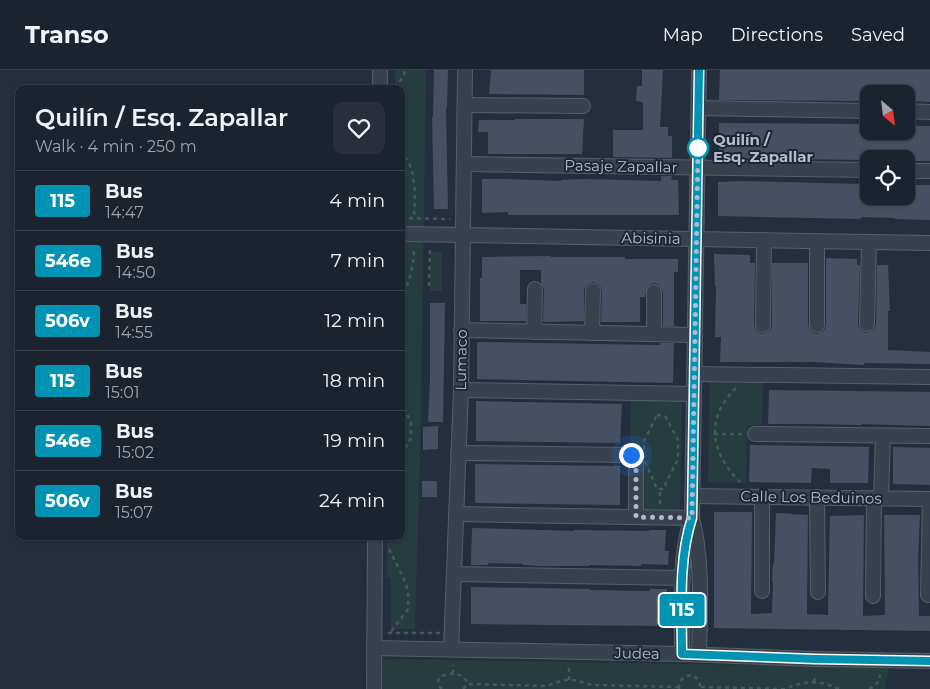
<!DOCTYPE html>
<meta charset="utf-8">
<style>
:root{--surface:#1b232e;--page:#282f3a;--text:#f1f3f6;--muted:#a0a4aa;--line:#39404a}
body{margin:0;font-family:Montserrat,sans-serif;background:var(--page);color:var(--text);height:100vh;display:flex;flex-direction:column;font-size:19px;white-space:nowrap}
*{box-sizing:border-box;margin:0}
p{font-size:16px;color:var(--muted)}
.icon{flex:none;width:28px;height:28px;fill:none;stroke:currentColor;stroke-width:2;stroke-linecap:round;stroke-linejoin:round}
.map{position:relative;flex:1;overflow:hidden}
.sheet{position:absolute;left:15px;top:15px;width:390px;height:455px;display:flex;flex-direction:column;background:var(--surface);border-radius:10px;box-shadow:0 1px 4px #0004,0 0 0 1px var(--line)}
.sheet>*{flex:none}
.badge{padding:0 10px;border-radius:4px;font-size:18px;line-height:32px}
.needle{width:32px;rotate:152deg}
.controls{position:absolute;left:860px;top:15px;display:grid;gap:10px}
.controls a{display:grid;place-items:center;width:55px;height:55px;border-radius:10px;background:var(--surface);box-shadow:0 1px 4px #0004,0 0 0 1px var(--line);font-size:25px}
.you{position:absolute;width:25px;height:25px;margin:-12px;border:4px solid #fff;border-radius:50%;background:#1a73e8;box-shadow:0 0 0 8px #1a73e833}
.map>.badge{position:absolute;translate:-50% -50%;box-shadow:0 0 0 2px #fff}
.round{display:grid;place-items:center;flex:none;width:52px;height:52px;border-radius:10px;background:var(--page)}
.overview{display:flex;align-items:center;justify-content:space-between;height:85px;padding:0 20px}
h1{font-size:24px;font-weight:600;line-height:38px}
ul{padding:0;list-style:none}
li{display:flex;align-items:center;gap:15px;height:60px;padding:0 20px;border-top:1px solid var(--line)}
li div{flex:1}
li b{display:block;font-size:19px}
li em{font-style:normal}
li .badge{min-width:55px;font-weight:700;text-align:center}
header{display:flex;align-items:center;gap:30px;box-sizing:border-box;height:70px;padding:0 25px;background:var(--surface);border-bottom:1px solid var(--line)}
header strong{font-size:24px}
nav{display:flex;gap:28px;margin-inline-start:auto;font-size:18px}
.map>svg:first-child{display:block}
.green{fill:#263c3f}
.building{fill:#455162}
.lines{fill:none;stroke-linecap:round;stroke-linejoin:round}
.minor-casing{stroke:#565f6c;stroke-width:16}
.path{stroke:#44595c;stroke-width:2.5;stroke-dasharray:4 4;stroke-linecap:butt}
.minor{stroke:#38414e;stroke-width:14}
.line-casing{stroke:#fff;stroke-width:11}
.line{stroke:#0093b3;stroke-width:8}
.walk{stroke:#b4bcc9;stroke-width:5;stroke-dasharray:0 9}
.stop-dot{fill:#fff;stroke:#0093b3;stroke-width:2.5}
.labels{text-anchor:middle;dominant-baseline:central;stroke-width:4;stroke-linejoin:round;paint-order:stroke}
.stop-label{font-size:15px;font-weight:bold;fill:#b4bcc9;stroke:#1d2633;text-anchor:start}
.street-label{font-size:15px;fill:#b4bcc9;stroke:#1d2633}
</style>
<header>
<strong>Transo</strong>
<nav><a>Map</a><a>Directions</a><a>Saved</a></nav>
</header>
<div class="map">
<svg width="930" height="619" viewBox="0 0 930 619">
<rect width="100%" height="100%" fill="#242f3e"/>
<g class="green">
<path d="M395,0H426L421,346L415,559H391V508L387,507V466H401V19H395Z"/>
<rect x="430" y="182" width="12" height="39"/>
<path d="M710,309H763L762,355L747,356L746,413L708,412Z"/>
<path d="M631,327L682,328L680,442H641V377L630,376Z"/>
<path d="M691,468L697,504L694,573H687L686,504Z"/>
<path d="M378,589L888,597V605L885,619H377Z"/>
</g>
<g class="building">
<path d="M434,0H448L447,38H446L448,139H434L432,47H433Z"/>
<path d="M491,0H584V25L489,24Z"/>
<path d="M642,0H663L660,57H668V66H672V88L613,87V60H643V32L636,31L637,16H642Z"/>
<path d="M720,0H930V32L906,31V24H863V31L719,30Z"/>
<path d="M515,49H584L582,84H488V62H478L479,50H515Z"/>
<path d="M719,53L862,54V61H906V56H930V91H906V89H863V90L737,88L736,89H719Z"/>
<path d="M661,106H672L671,110H678L679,145H508V142L482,143V109H507L561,111V110L585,109L661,111Z"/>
<path d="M743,111L861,114V126H906V115H930V150L895,149V148L861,147V149L718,146V112Z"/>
<path d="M714,184L750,185V193H755L754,255L756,260L758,262L762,264L768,262L771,259L772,255V193H808V255L810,260L813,263L817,264L822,262L825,259L826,255V188L857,189V195H860L858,254L859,258L862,261L866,263L872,261L874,259L876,255L877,195H888L890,241H888V280L930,282V294L864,293V295L813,292H720L721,267H715L716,216H715Z"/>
<path d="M551,186V187H625V189H678V202H674V256H663V222L661,217L658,214L654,213L650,214L647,217L645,227H640V252H601L602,221L600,216L598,214L593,212L588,214L586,216L584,220V251L543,252L544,219L541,213V200H520V234H526V251H480V208H482V187Z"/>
<path d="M430,233H445L443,352H428L430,309Z"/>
<path d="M477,272L657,275H660V273H674L673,313L477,309Z"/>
<path d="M769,320L930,322V356L861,354V355L815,354H768Z"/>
<path d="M476,331L622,334L620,373L476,371Z"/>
<path d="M438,356V379L423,380V357Z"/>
<path d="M750,375L869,377L868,413H830V399L812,398L811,413L749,412Z"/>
<path d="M893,377L930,378V415L893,414Z"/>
<path d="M475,394L620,396V435L475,433Z"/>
<rect x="422" y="411" width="15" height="16"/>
<path d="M714,442H752L751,544L772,543L773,511H772L773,494H774L776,443L808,445L807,544L828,545L830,446L864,445L863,546L885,545L884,445H920L918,489L919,546H930V561L714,558Z"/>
<path d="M472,458L574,461V460L649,461V460H666L665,481H669L668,495L641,494V496L590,495V496H540L523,495V494L488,493V495H471Z"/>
<path d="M471,517L590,519V520L650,521V519H667V556L471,554Z"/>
</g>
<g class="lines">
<g class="minor-casing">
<g id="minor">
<path d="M699,0L692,448C703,492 700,539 699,584"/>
<path d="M380,19V0"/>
<path d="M465,35L583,36"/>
<path d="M699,38L869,41"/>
<path d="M906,41L930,42"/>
<path d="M464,94L869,100"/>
<path d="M906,101H930"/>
<path d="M401,164L930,173"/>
<path d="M817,171V255"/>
<path d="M867,254L869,172"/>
<path d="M763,255L764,170"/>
<path d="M461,260L695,265"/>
<path d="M534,262L535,219"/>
<path d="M592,263L593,221"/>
<path d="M654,264V222"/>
<path d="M694,304L930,307"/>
<path d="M461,320L694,324"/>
<path d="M755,364L930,366"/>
<path d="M458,383L631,385L634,386L636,392V447"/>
<path d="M692,426L930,429"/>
<path d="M817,427L818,522"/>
<path d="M881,428L883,366"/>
<path d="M456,444L692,448"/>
<path d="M454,504L683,508"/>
<path d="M762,521V427"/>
<path d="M928,525L930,429"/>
<path d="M873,526L874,428"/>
<path d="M374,578L682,584L815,589L930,591"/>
<path d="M451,579L461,320L465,0"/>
<path d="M682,584C682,542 678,490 691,451"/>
<path d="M374,619L375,466"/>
</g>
</g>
<g class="path">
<path d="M396,19L406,0"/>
<path d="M401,80L412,99L415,123L414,148"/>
<path d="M401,148L450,149"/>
<path d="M429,216L430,177"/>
<path d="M401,231C409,212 414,197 414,177"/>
<path d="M736,318C704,349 711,384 741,413"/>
<path d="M401,330L411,353V368L401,386"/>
<path d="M657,345L665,346L678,370V389L663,419H657L644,389V371Z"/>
<path d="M714,364H743"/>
<path d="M660,434V418"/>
<path d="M389,479L402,505L408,520V539L390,563"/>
<path d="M388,563H440"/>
<path d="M453,604V595"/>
<path d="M569,610V598"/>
<path d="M814,612L815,604"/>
<path d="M701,617L785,619C805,610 819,610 839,619"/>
<path d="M442,619C438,616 437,613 439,608C448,601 464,602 468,614"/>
<path d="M463,619L468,614L546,616L564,610H574L592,615L679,617"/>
<path d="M679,619C679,601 701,601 700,619"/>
<path d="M869,619C876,616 879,612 880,605"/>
</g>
<use href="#minor" class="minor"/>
</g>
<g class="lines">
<g class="line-casing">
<path id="line" d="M699,0L692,448C678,490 682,540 682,584L815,589L930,591"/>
</g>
<use href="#line" class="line"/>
<path class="walk" d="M631,385L634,386L636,392V447L692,448L698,78"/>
</g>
<circle class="stop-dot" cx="698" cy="78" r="10"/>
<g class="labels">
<g class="stop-label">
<text x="713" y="69">Quilín /<tspan x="713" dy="17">Esq. Zapallar</tspan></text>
</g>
<g class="street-label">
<text transform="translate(621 96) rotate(1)">Pasaje Zapallar</text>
<text transform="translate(651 168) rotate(1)">Abisinia</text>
<text transform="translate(461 290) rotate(-89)">Lumaco</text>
<text transform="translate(811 427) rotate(1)">Calle Los Beduinos</text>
<text transform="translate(637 583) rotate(1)">Judea</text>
</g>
</g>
</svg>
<div class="controls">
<a><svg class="needle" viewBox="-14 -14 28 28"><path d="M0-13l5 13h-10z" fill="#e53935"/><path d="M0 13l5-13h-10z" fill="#a0a4aa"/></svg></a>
<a><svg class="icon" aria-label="locate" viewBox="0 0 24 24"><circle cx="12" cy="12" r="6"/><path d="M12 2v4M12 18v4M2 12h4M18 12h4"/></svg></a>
</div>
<div class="you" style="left:631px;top:385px"></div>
<b class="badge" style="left:682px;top:540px;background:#0093b3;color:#fff">115</b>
<section class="sheet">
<div class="overview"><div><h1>Quilín / Esq. Zapallar</h1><p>Walk · 4 min · 250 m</p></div><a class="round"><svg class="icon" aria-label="heart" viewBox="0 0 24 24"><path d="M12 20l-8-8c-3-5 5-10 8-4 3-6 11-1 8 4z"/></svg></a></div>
<ul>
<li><span class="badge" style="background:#0093b3;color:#fff">115</span><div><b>Bus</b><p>14:47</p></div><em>4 min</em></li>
<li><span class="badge" style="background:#0093b3;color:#fff">546e</span><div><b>Bus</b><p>14:50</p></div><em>7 min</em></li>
<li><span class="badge" style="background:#0093b3;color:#fff">506v</span><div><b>Bus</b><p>14:55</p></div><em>12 min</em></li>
<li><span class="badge" style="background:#0093b3;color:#fff">115</span><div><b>Bus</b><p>15:01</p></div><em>18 min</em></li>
<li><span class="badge" style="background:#0093b3;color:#fff">546e</span><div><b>Bus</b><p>15:02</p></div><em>19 min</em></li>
<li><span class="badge" style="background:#0093b3;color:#fff">506v</span><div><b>Bus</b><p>15:07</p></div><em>24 min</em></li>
</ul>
</section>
</div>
